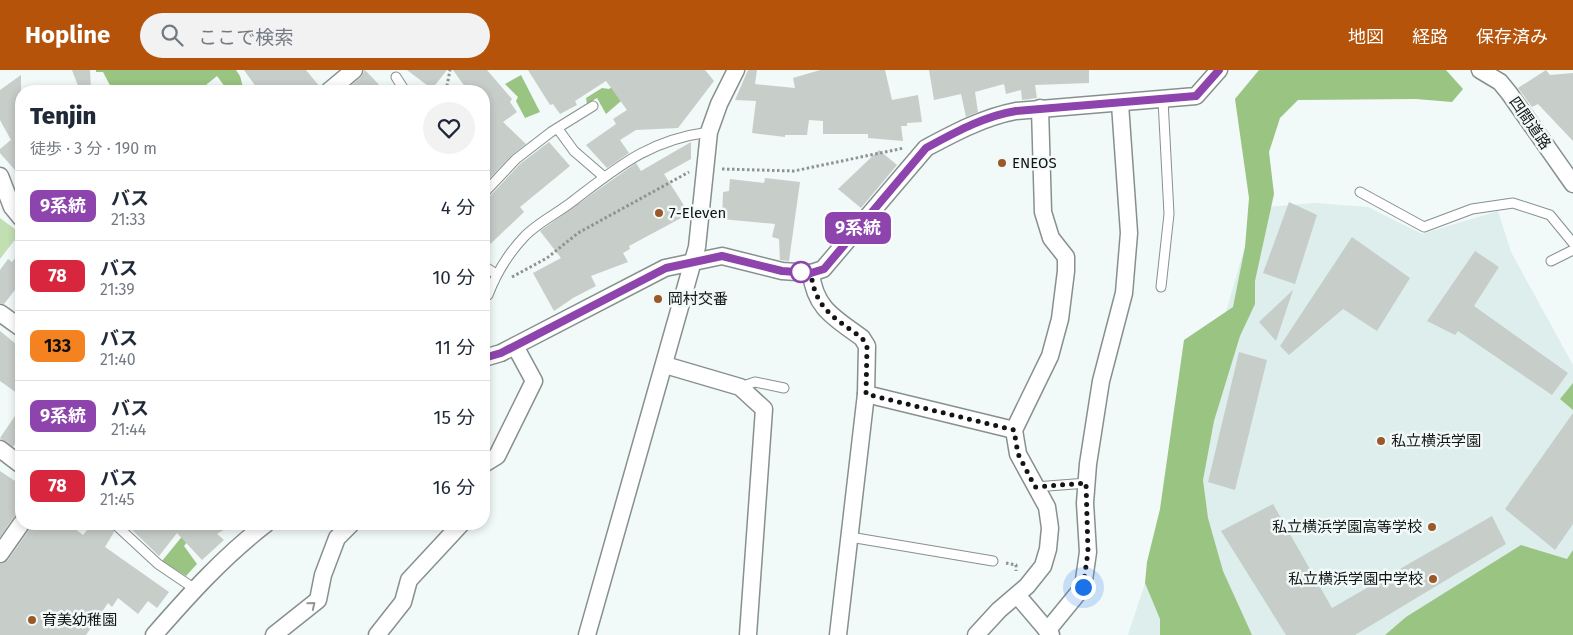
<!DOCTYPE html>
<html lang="ja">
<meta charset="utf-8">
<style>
:root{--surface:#fff;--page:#f2f2f3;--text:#1f2937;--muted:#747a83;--line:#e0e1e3;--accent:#b45309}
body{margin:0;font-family:"Fira Sans","Noto Sans JP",sans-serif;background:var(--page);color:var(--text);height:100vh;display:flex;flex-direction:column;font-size:19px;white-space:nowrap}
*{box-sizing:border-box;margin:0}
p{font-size:16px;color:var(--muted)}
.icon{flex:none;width:28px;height:28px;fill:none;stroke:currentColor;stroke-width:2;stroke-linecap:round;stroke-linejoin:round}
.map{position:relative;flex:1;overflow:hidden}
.panel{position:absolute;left:15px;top:15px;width:475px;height:445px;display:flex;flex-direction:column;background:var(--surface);border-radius:20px;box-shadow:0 2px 8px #0003}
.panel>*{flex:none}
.badge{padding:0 10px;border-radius:8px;font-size:18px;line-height:32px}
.you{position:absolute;width:25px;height:25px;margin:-12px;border:4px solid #fff;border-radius:50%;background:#1a73e8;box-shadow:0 0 0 8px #1a73e833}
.map>.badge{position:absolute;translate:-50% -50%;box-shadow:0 0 0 2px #fff}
.round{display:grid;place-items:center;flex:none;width:52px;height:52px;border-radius:26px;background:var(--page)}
.overview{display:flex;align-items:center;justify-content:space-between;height:85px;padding:0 15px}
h1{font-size:24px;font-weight:800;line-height:38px}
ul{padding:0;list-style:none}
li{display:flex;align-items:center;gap:15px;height:70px;padding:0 15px;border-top:1px solid var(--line)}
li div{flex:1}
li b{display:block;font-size:19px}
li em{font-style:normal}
li .badge{min-width:55px;font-weight:700;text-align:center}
header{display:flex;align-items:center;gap:30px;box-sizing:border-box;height:70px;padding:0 25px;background:var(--accent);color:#fff}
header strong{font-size:24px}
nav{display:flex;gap:28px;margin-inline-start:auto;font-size:18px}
.search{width:350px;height:45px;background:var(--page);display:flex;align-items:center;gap:12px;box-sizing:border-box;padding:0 18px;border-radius:28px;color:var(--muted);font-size:19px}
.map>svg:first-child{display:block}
.built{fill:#ddeeec}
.green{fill:#c2dfb2}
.forest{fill:#9ac481}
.building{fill:#c7cdc9}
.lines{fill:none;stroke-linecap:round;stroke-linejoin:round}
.lane-casing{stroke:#88908f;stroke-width:11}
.street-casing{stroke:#88908f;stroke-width:19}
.path{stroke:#8e9393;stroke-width:3;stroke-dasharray:2.5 2.5;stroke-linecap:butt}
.lane{stroke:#fff;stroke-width:9}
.street{stroke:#fff;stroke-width:16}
.oneway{stroke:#949695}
.line-casing{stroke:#fff;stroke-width:11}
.line{stroke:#8e44ad;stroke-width:8}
.walk{stroke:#121514;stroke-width:5;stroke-dasharray:0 9}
.poi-dot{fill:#9c5829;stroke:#f1f9f9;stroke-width:2}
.stop-dot{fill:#fff;stroke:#8e44ad;stroke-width:2.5}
.labels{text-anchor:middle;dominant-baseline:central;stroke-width:5;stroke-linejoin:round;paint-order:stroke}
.street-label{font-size:15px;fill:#121514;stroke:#f1f9f9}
.poi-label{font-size:15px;fill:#121514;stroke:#f1f9f9;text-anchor:start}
</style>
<header>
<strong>Hopline</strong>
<div class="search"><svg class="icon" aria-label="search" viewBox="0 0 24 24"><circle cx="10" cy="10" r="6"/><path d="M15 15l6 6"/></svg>ここで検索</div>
<nav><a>地図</a><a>経路</a><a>保存済み</a></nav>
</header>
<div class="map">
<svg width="1573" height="565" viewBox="0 0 1573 565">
<rect width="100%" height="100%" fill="#f1f9f9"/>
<path class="built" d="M1315,133L1368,137L1422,164L1498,141L1511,182L1573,295V505L1417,565H1128L1167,447L1256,138Z"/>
<path class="green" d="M0,148L20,163L0,189Z"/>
<g class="forest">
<path d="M96,0H236L240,6L244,21H228L217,6L201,19L194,16L185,21H113L103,2H96Z"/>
<path d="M1259,0H1446L1463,19L1452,32L1416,29L1298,30L1280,48L1269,82L1274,124L1255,211V234L1240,266L1214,351L1203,410L1208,448L1223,501L1252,565H1160V549L1145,513L1147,492L1160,439L1184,270L1233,237L1245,177L1249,128L1235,29Z"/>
<path d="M521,5L540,42L525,48L516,31L518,27L505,14Z"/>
<path d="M626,7L636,18L606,44L597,28L587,34L586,28L602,18L609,19Z"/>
<path d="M1573,313V340L1560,329Z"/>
<path d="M189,458L194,463L184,476L197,494L186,506L162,491Z"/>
<path d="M1521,475L1567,489L1573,480V565H1385L1406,547Z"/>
</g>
<g class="building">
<path d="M72,0H90L91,21H80Z"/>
<path d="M244,0H306L320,17L319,21H259Z"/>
<path d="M365,0L385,21H344L360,8Z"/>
<path d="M407,0H447L432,19Z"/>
<path d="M453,0H487L512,29L510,32L517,42L503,52L526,74L512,85L484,114V21H468Z"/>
<path d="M528,0H705L714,11L678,58L636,60L620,70L629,83L607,98L586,75L616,54L613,49L627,40L606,11L575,31L577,35L560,44L553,34L550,35Z"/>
<path d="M748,0H757L755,14L795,18L793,8L820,0H885L892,30L918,25L922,52L907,53V56H901L903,71L868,68V64H823V51L809,50L807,65H785V67L752,63L756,31L735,30Z"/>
<path d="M929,0H1089V13L1035,15L1037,28L1022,30L1021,20L1006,24L1004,14L975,22L978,42L966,47L961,24L934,30Z"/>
<path d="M1546,0L1550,5L1573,3V71L1538,34L1532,37L1518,18Z"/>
<path d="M21,5V107L0,83V79L11,70L0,50V20Z"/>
<path d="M549,72L570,96L520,137L524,142L484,180V129L489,127L520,94Z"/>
<path d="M691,72V89L664,104L685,137L683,147L629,176L630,179L623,183L628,192L591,206L596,216L573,228L554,241L533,203L561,188L540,161L636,93L641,101Z"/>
<path d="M879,80L897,95L861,138L838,119Z"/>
<path d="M765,108L800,112L789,191L780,190L779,169L772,167L775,154L722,149L723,122L729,121L730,109L764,113Z"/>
<path d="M1289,132L1317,145L1295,214L1263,203Z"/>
<path d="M1352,167L1410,208L1377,261L1343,239L1289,285L1280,276Z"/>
<path d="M21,181V212L4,234L0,233V200L8,189L12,192Z"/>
<path d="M1475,181L1499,197L1474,236L1568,303L1552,325L1458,261L1455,265L1427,251Z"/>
<path d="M1293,220L1276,271L1259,252Z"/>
<path d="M0,261L21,278V326L0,311Z"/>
<path d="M1239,282L1267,290L1235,420L1208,412Z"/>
<path d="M21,337V366L13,377L0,368Z"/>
<path d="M1573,343V454L1555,480L1505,439Z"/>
<path d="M0,401L21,415V444L13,448L0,467Z"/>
<path d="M1273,434L1332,538L1492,446L1506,474L1355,565H1286L1221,461Z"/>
<path d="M31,454H69L83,465L92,454H113L114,462L105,477L169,522L157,538L148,531L138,544L118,528L112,537L108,533L86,565H0V494L8,490L29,460Z"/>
<path d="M126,454H233L217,464L224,470L202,490L177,463L159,486Z"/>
</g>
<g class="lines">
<g class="lane-casing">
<g id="lane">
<path d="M396,7L405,21"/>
<path d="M558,59L574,81L603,106"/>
<path d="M1360,122L1424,157L1472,139L1513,133L1550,145L1573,173"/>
<path d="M484,123L516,89L551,62L593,36"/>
<path d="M1551,191L1573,180"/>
<path d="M484,196L496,204"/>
<path d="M1161,217L1169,144L1163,30"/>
<path d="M488,225C496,204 508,184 524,167C537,153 558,143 573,131C619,96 649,70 709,62"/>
<path d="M740,317L755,312L784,318"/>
<path d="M1035,417L1087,413"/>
<path d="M118,457L158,494L195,519"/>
<path d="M850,467L993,491"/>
</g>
</g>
<g class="street-casing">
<g id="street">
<path d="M1480,0L1500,12L1509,23L1573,114"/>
<path d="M329,21L354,0"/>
<path d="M0,106L12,137L21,148"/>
<path d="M811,203C815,239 835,248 862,268L867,276L866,324L838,565"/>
<path d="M0,243L21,258"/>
<path d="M484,288L501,283L665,198L722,186L782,201L811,203L823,199L926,78C954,63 984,47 1016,41L1196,26L1219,0"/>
<path d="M665,295L740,317L764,339L748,565"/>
<path d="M866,324L1014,360"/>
<path d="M0,379L21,395"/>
<path d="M484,394L497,386L534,311L515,276"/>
<path d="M0,484L21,454"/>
<path d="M1017,525L1051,565"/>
<path d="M1047,561L1083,517L1088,482L1085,433L1088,394L1101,311L1124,223L1129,163L1120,34"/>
<path d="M154,565C189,525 224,486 266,454"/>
<path d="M274,565L318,530L323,505L337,468L351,454"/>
<path d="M377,565L403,532L409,510L461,454"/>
<path d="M587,565L697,177L709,62L719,34L736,0"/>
<path d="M976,565L999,540L1027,516L1043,496L1048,479L1050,458L1047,437L1018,384L1014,360L1050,286L1060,249L1066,201V187L1051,168L1043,142L1040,38"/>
</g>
</g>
<g class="path">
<path d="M446,21L450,0"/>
<path d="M722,99L794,101L904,78"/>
<path d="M512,207L547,188L578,163L689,102"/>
<path d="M484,252L486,238"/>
<path d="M1006,493L1016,495V501"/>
</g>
<use href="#lane" class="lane"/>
<use href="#street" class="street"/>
</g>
<defs><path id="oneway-chevron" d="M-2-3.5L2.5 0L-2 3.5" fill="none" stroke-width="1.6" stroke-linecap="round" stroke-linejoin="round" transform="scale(1.25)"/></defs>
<use class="oneway" href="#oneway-chevron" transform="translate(312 535) rotate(-39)"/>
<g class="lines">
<g class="line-casing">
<path id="line" d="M484,288L501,283L666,198L722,186L782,201L811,203L824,199L926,78C954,63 984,46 1016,41L1196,26L1219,0"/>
</g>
<use href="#line" class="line"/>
<path class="walk" d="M801,202H796L811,203C815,239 835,248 862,268L867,276L866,324L1014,360L1018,384L1035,417L1086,413L1088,482L1083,517"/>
</g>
<g class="poi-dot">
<circle cx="1002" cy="93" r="5"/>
<circle cx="659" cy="143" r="5"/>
<circle cx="658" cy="229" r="5"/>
<circle cx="1381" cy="371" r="5"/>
<circle cx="1432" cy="457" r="5"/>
<circle cx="1433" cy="509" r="5"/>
<circle cx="32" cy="550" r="5"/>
</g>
<circle class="stop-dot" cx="801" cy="202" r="10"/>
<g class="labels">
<g class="street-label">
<text transform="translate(1530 53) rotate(55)">四間道路</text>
</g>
<g class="poi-label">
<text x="1012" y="93">ENEOS</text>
<text x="669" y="143">7-Eleven</text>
<text x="668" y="229">岡村交番</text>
<text x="1391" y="371">私立横浜学園</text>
<text x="1422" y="457" text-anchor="end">私立横浜学園高等学校</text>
<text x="1423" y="509" text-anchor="end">私立横浜学園中学校</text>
<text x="42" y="550">育美幼稚園</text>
</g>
</g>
</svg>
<div class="you" style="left:1083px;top:517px"></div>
<b class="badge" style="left:858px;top:158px;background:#8e44ad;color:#fff">9系統</b>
<section class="panel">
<div class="overview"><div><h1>Tenjin</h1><p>徒歩 · 3 分 · 190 m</p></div><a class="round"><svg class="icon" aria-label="heart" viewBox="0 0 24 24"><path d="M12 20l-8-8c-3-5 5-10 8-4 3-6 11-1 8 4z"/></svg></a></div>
<ul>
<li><span class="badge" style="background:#8e44ad;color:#fff">9系統</span><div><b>バス</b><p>21:33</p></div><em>4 分</em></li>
<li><span class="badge" style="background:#d7263d;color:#fff">78</span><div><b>バス</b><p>21:39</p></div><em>10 分</em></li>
<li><span class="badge" style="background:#f58220;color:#111">133</span><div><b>バス</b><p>21:40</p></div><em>11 分</em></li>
<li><span class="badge" style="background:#8e44ad;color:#fff">9系統</span><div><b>バス</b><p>21:44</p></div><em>15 分</em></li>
<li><span class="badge" style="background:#d7263d;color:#fff">78</span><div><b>バス</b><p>21:45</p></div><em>16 分</em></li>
</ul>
</section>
</div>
